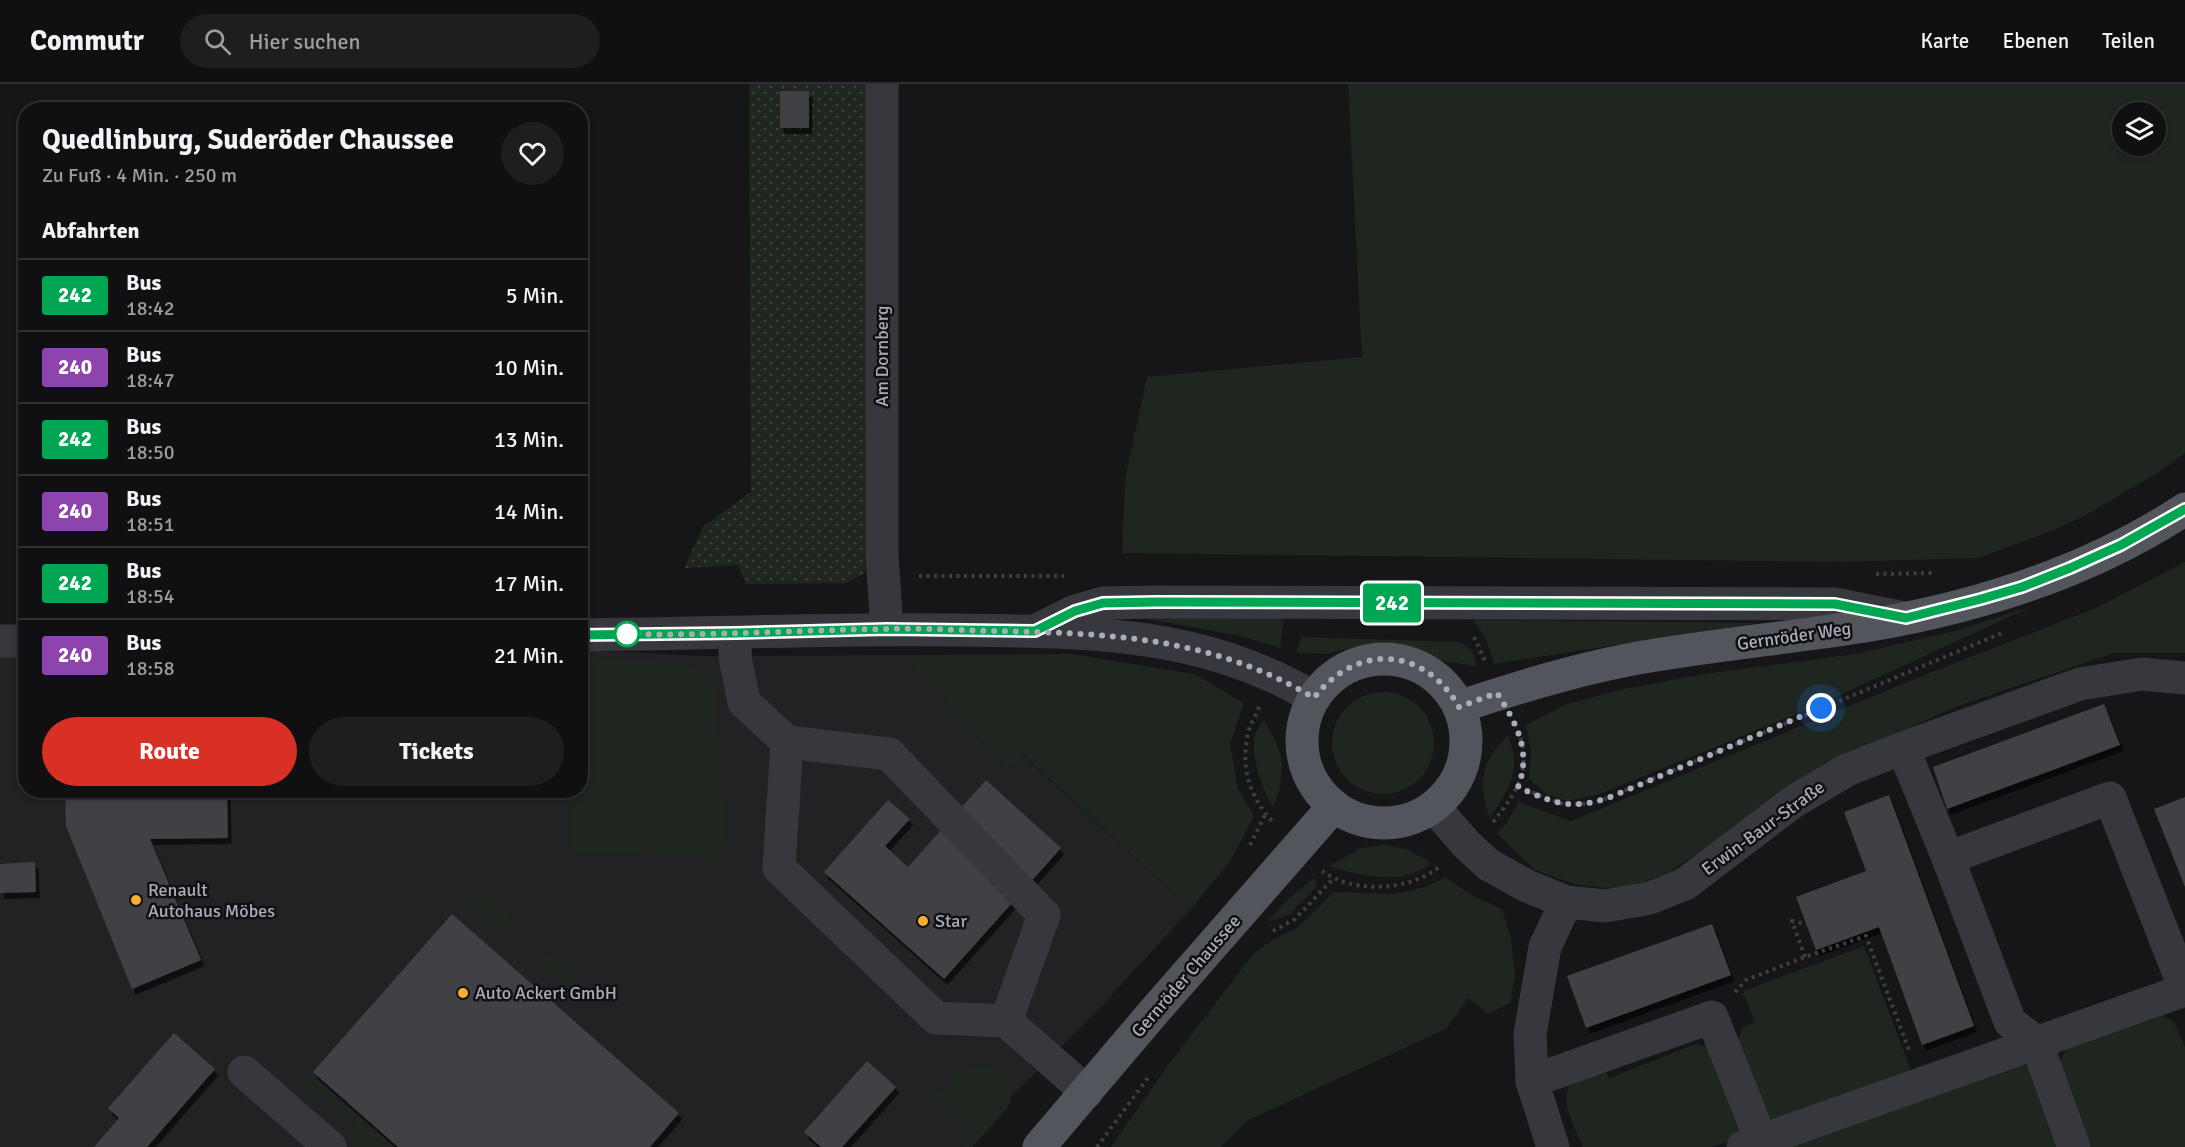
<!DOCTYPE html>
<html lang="de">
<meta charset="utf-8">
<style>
:root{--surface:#101012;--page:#1e1e20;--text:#f1f3f6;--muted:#9c9d9f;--line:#303032;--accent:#d93025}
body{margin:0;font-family:Signika,sans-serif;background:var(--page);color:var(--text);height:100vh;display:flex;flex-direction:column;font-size:22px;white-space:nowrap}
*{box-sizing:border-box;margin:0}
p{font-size:20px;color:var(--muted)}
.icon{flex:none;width:33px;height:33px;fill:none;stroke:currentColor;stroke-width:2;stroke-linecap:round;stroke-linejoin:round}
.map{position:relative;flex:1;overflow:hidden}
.details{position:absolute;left:18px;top:18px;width:570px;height:696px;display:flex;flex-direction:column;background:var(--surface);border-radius:24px;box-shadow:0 3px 9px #0003,0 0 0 2px var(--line)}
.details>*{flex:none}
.badge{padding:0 12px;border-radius:4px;font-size:21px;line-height:39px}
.fabs{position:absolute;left:2112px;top:18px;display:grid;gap:12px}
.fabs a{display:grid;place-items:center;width:54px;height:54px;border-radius:50%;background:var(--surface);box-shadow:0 3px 9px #0003,0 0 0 2px var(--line);font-size:30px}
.you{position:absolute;width:30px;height:30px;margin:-15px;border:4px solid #fff;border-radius:50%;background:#1a73e8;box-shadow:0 0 0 9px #1a73e833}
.map>.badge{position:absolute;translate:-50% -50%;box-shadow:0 0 0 3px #fff}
h2{padding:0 24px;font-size:22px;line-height:54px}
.round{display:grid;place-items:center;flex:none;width:63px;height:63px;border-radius:32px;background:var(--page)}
.overview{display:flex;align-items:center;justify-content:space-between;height:102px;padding:0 24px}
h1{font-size:28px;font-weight:800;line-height:45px}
.primary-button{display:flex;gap:12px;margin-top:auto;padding:12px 24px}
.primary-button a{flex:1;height:69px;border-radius:36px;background:var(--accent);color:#fff;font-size:24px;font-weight:800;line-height:69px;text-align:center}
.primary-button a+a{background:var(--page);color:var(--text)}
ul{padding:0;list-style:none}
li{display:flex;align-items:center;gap:18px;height:72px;padding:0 24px;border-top:2px solid var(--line)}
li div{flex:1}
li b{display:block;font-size:22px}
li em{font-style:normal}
li .badge{min-width:66px;font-weight:700;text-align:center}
header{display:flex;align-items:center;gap:36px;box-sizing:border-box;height:84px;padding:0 30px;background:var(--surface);border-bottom:2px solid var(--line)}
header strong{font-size:28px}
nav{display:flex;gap:33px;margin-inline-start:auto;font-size:21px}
.search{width:420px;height:54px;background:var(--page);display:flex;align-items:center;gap:15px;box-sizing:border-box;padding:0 21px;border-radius:33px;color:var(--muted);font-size:22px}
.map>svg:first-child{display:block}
.built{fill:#222225}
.green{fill:#1e261f;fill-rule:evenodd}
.garden{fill:url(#garden-dots)}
.building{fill:#404145;filter:url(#shadow)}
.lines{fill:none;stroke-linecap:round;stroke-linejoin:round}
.path{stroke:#3d3f44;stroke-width:4;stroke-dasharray:3 4.5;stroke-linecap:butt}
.minor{stroke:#37383d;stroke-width:33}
.major{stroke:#53555c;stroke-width:33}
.line-casing{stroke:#fff;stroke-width:14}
.line{stroke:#00a651;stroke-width:9}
.walk{stroke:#a8adb9;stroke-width:6;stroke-dasharray:0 10.8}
.stop-dot{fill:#fff;stroke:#00a651;stroke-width:3}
.poi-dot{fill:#f9af2d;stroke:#111113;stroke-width:2}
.labels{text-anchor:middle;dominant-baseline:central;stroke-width:5;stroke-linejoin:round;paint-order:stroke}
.street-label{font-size:18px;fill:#a8adb9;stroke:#111113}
.poi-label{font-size:18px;fill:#a8adb9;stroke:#111113;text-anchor:start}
</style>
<header>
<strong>Commutr</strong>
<div class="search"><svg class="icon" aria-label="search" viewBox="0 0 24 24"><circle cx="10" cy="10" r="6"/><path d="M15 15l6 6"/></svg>Hier suchen</div>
<nav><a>Karte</a><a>Ebenen</a><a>Teilen</a></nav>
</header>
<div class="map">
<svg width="2185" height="1063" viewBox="0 0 2185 1063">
<defs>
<pattern id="garden-dots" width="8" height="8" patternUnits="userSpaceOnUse" patternTransform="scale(1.5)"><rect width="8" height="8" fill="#1e261f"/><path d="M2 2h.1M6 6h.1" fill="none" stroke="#3c433d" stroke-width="1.8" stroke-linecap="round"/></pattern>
<filter id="shadow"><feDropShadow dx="3.5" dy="6" stdDeviation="0" flood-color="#0009"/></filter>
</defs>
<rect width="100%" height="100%" fill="#161618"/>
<path class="built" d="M581,566L703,572L902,571L1007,685L1022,670L1191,825L1086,939L1011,1012L1008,1023L972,1063H0V571H25L26,706H580Z"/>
<g class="green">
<path d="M1348,0H2185V369L2162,386L2088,430L2052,447L1978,474L1837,478L1122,469L1125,395L1147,293L1362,273ZM2122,28H2156V62H2122Z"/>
<path d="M2185,478V569H2114L1958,622L1842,673L1666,790L1631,802L1605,804L1574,800L1535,786L1497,750L1506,740L1519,718L1571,737L1932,588L2096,524Z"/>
<path d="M2033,522L1814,623L1597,711L1567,717L1546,710L1529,695L1531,667L1526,641L1567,620L1624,605L1704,590L1855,570L1955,547Z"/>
<path d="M1284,533L1280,564L1245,553L1143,534Z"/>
<path d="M1473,536L1758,539L1494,580L1486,555Z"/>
<path d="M1301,553L1462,558L1472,567L1477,582L1442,577L1415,564L1392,560L1362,561L1327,570L1296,569Z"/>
<path d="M1073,570L1194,590L1244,619L1230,659L1238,705L1254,732L1231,776L1191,825L1023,670L1007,685L902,571Z"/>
<path d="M581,574L683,578L703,587L715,601L727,774L571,768V707L580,706Z"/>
<circle cx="1383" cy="659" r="51"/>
<path d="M1263,636C1286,667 1286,689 1273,724C1262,703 1252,678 1254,654C1255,648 1260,642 1263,636Z"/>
<path d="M1508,651C1510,658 1514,667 1514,674C1516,696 1501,718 1490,734C1477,699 1481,678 1508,651Z"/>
<path d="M1385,761L1410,766L1432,780C1425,783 1418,788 1410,790C1388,798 1351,790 1330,782L1360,764Z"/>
<path d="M1445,793L1475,813L1502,825L1511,855L1515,891L1510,919L1488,930L1468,914L1446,945L1248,1036L1221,1063H1111L1169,980L1253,870L1271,857L1297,844L1334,808L1395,810L1426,803Z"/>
<path d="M1314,794L1318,801L1289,831L1267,838L1289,814Z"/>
<path d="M484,808L508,829L506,849L466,815L474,809Z"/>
<path d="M1864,862L1912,989L1784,1036L1771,1035L1758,1017L1738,956L1742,944L1754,938L1743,907Z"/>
<path d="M547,872H555C568,886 583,892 575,913L537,876Z"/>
<path d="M2163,932L2174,938L2185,963V1063H2091L2060,977L2067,965Z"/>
<path d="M1696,960L1712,963L1742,1044L1736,1055L1712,1063H1583C1575,1043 1554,1011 1576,994C1583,989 1595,987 1603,984L1609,994Z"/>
<path d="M2013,979L2032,983L2064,1063H1783Z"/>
<path d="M974,982L992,984L1007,996L1011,1012L1008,1023L972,1063H963L974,1050L923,1002L928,997L941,1010L961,988Z"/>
<path d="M312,991L384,1056L379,1062L356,1063L346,1054L358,1041L318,1006L306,1019L304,999Z"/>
</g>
<path class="garden" d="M752,0H867L865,489L846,499L746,500L738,481L684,484L703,443L751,408L749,2Z"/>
<g class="building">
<rect x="780" y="7" width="29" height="37"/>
<path d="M2104,620L2120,661L1947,725L1933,683Z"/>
<path d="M986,696L1061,764L944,895L824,788L888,716L910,735L885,762L908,783Z"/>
<path d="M65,706H227L228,754L150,755L201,876L132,905L66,742Z"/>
<path d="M1889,711L1974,942L1922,961L1879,843L1816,866L1796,813L1866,787L1844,728Z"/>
<path d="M2185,713V803L2154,725Z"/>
<path d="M35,778L36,808L0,809V780Z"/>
<path d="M452,830L679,1029L650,1063H398L313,988Z"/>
<path d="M1712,840L1731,891L1586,944L1567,892Z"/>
<path d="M174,949L215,985L147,1063H94L119,1034L108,1024Z"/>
<path d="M867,977L896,1003L842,1063H821L804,1048Z"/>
</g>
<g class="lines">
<g class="path">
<path d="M1876,490L1934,489"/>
<path d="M919,492H1064"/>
<path d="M1474,553L1486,579"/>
<path d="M1259,623C1256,632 1250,640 1248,649C1240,684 1250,715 1275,740"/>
<path d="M1518,703L1565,721L1595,719L2002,549"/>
<path d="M1493,738C1520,704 1532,685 1517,642"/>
<path d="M1250,761L1266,729"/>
<path d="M1322,787C1353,810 1409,807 1439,783"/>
<path d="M1273,847L1295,835L1333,795"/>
<path d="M1805,873L1792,837L1806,840"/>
<path d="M1735,908L1746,896L1805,873L1866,852L1909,966"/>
<path d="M1097,1063L1150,991"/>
</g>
<g class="minor">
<path d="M882,0V472L887,545"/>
<path d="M1035,547L1075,527L1103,519L1156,518L1835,520L1904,534"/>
<path d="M736,549L735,573L744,618L787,658L779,784L936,934L1006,937L1087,1008"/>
<path d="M580,551C706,550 832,544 958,546C1084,548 1202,546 1314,614"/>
<path d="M0,557H26"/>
<path d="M787,658L889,670L1044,831L1006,937"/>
<path d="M1903,664L1948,774L2110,714L2185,905"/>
<path d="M1434,723L1467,761L1489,781L1527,802L1566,818L1605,822L1650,814L1685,800L1793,718L1847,686L1903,664L2080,600L2142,590L2185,594"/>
<path d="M1948,774L2010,938L2036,958L2074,1063"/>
<path d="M244,988L330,1063"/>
<path d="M1532,997L1712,933L1761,1056"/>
<path d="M1553,1063L1532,997L1530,950L1545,863L1566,818"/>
<path d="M1743,1063L2185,906"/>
</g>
<g class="major">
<circle cx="1384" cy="657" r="82"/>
<path d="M1459,623C1518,603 1577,585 1638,574C1707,562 1776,555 1845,545C1963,528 2085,491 2185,425"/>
<path d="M1039,1063L1152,930L1334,722"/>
</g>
</g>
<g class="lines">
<g class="line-casing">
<path id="line" d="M580,551L736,549L887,545L1035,547L1075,527L1103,519L1156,518L1835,520L1906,534L1981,515L2022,503L2070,484L2121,461L2185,425"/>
</g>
<use href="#line" class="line"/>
<path class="walk" d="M627,550C713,552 799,546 886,545C920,544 955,546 990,547C1106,549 1211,552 1314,614C1356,559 1424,562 1459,623L1497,609C1516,639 1532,667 1518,703C1555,720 1573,727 1613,712L1821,624"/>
</g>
<circle class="stop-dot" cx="627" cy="550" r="12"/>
<g class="poi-dot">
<circle cx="136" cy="816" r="6"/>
<circle cx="923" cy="837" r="6"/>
<circle cx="463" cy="909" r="6"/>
</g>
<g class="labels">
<g class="street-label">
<text transform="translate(882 272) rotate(-90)">Am Dornberg</text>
<text transform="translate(1794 552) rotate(-8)">Gernröder Weg</text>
<text transform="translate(1763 744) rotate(-36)">Erwin-Baur-Straße</text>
<text transform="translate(1186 892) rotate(-49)">Gernröder Chaussee</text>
</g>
<g class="poi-label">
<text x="148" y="806">Renault<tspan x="148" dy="21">Autohaus Möbes</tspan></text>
<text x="935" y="837">Star</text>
<text x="475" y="909">Auto Ackert GmbH</text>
</g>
</g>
</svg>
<div class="fabs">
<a><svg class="icon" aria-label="layers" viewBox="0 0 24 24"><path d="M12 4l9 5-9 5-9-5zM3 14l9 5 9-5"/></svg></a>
</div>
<div class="you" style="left:1821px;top:624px"></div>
<b class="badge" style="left:1392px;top:519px;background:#00a651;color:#fff">242</b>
<section class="details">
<div class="overview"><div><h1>Quedlinburg, Suderöder Chaussee</h1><p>Zu Fuß · 4 Min. · 250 m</p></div><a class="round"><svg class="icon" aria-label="heart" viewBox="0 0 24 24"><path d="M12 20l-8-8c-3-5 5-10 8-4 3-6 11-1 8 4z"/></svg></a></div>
<h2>Abfahrten</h2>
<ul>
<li><span class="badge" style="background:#00a651;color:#fff">242</span><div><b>Bus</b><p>18:42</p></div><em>5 Min.</em></li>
<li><span class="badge" style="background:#8e44ad;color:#fff">240</span><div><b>Bus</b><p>18:47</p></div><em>10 Min.</em></li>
<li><span class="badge" style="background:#00a651;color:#fff">242</span><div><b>Bus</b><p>18:50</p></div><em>13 Min.</em></li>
<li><span class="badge" style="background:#8e44ad;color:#fff">240</span><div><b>Bus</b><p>18:51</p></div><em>14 Min.</em></li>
<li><span class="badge" style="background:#00a651;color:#fff">242</span><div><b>Bus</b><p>18:54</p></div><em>17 Min.</em></li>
<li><span class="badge" style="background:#8e44ad;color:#fff">240</span><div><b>Bus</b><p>18:58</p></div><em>21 Min.</em></li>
</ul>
<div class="primary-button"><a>Route</a><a>Tickets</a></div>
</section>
</div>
